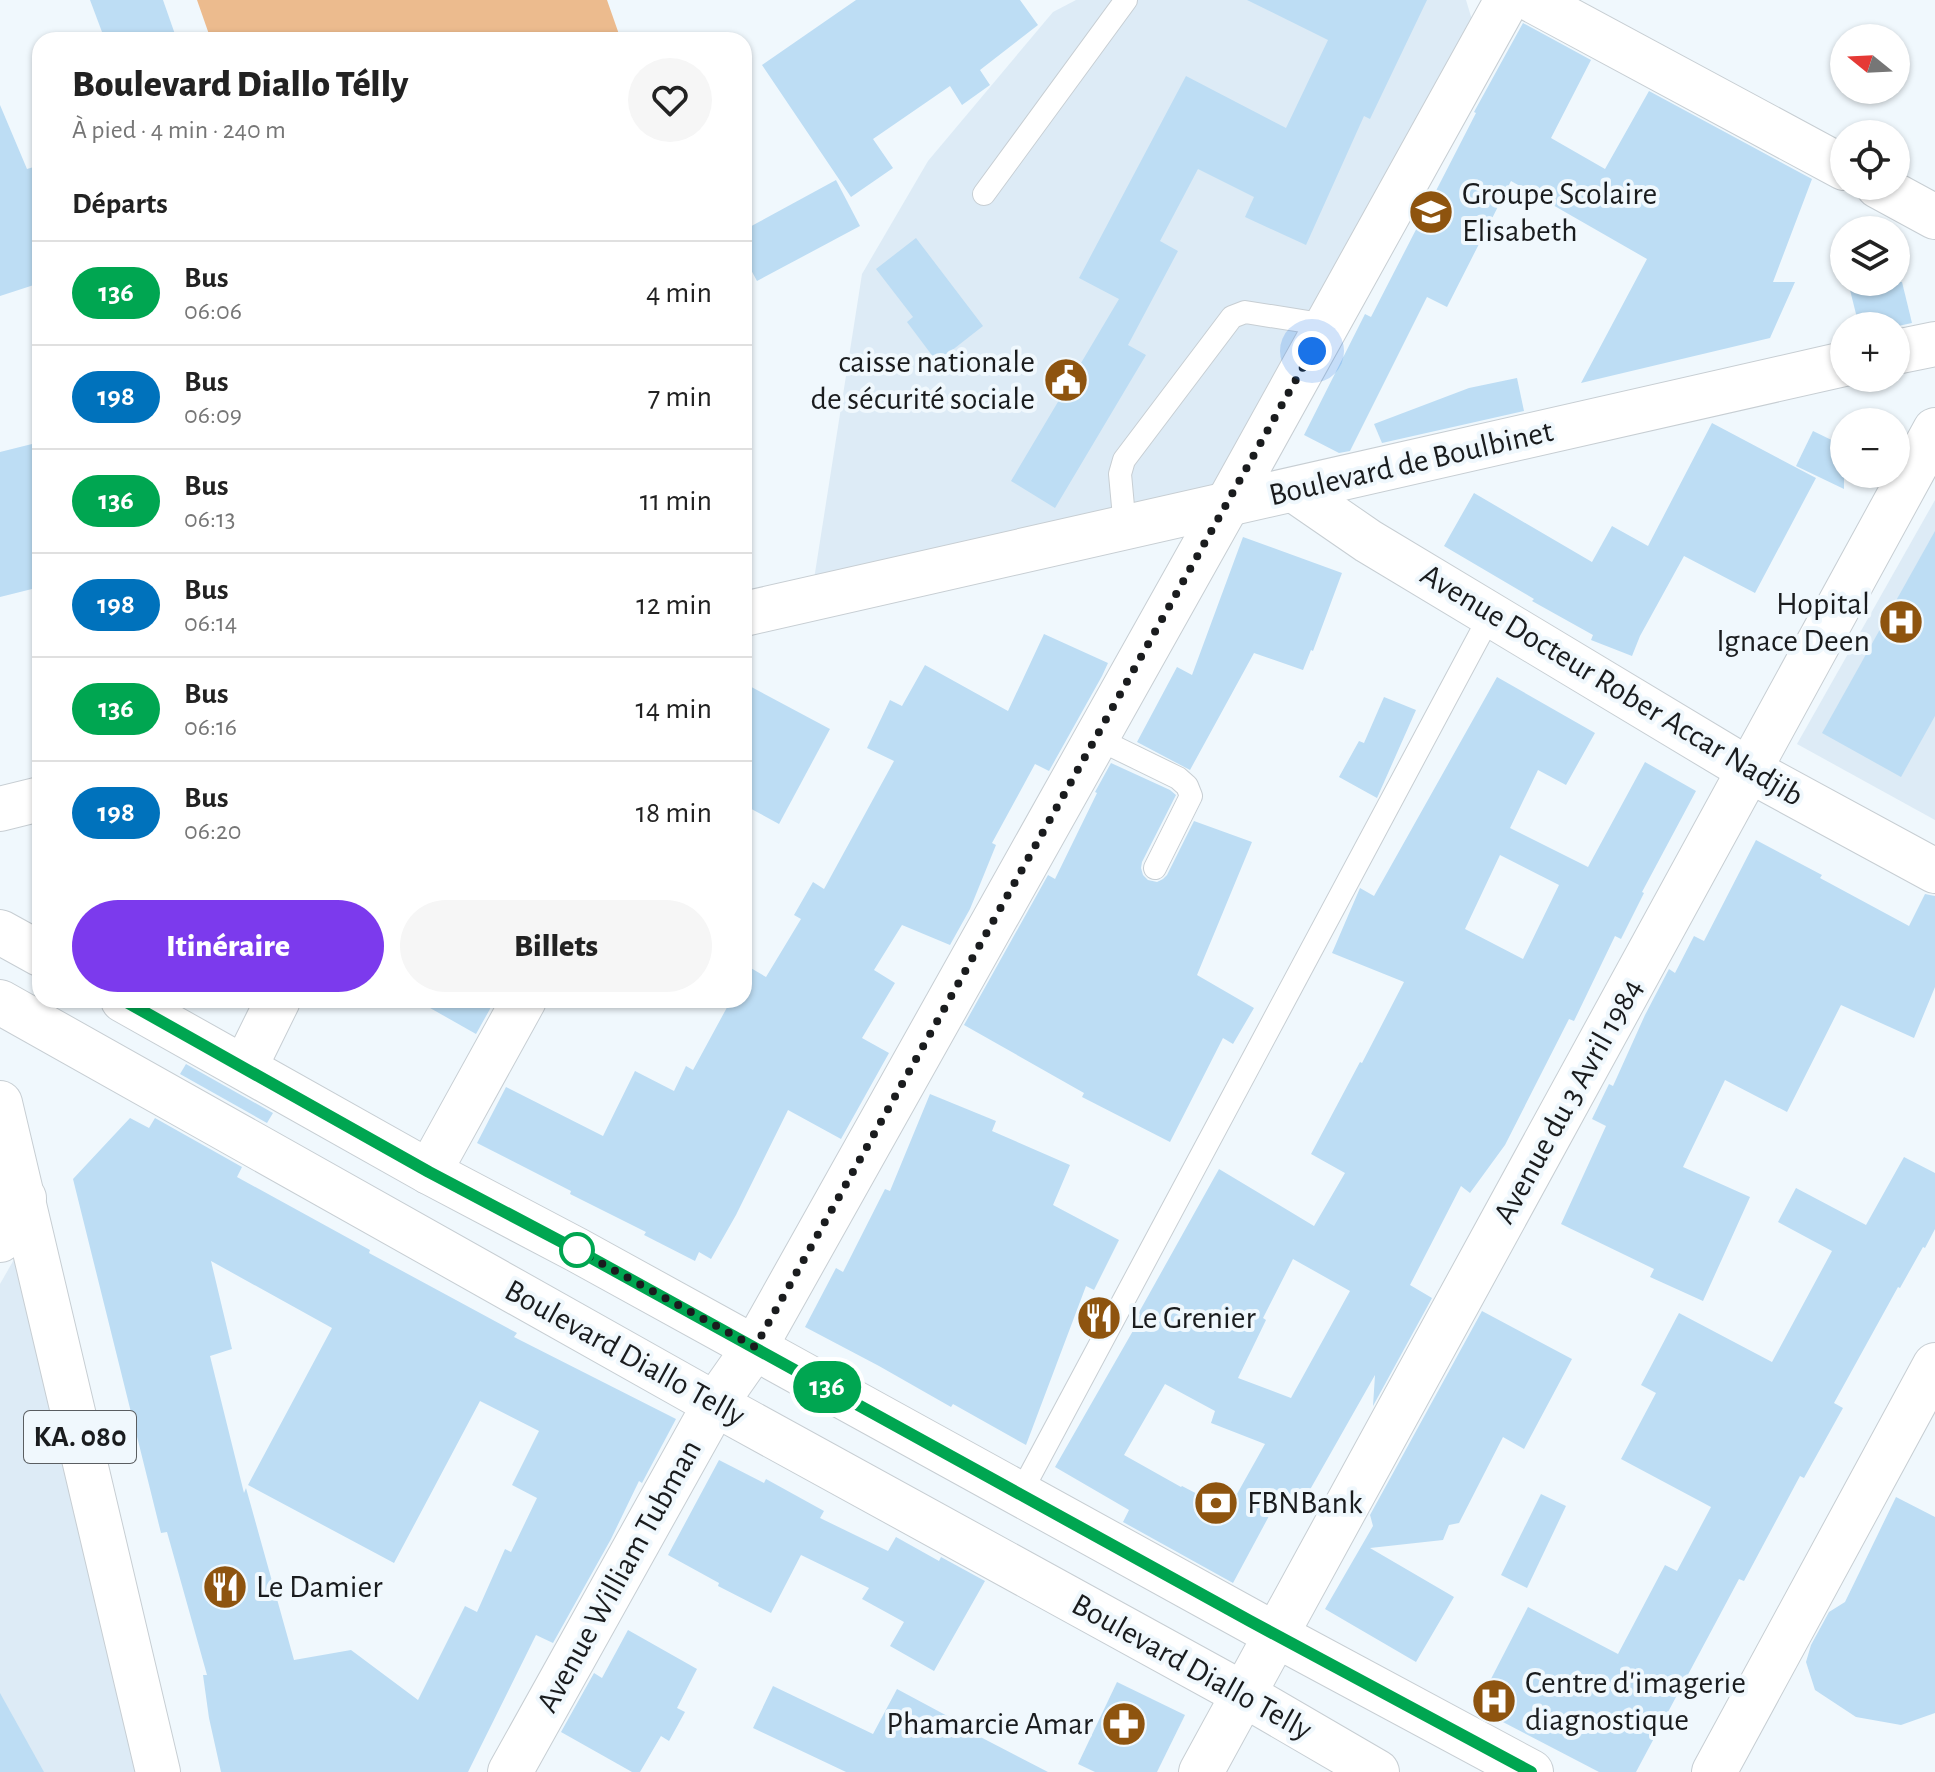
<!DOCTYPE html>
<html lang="fr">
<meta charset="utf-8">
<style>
:root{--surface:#fff;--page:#f6f6f6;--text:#222;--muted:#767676;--line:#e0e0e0;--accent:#7c3aed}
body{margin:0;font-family:"Alegreya Sans",sans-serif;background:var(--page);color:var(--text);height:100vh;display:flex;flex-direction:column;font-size:30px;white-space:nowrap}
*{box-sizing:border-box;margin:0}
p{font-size:26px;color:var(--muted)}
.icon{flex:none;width:44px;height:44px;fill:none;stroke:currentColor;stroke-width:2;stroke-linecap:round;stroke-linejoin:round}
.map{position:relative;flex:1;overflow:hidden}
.details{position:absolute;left:32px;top:32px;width:720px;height:976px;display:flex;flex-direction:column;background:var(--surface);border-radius:24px;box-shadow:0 2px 6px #0004}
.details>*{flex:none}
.badge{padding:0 16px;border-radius:26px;font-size:28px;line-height:52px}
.needle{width:52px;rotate:288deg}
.fabs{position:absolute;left:1830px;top:24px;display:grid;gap:16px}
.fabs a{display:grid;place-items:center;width:80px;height:80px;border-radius:50%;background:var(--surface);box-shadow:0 2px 6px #0004;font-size:40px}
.you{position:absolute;width:40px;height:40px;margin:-20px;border:6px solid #fff;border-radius:50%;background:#1a73e8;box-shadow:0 0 0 12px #1a73e833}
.map>.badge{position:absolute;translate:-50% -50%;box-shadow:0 0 0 4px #fff}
h2{padding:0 40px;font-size:30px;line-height:72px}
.round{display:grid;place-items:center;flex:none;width:84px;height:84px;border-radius:42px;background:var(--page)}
.summary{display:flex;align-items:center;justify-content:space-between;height:136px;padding:0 40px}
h1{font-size:38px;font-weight:800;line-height:60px}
.action{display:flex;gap:16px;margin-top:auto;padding:16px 40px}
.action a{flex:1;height:92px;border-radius:48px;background:var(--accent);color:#fff;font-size:32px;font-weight:800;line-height:92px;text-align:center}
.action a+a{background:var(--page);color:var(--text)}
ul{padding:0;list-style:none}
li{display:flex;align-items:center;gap:24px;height:104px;padding:0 40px;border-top:2px solid var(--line)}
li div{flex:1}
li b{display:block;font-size:30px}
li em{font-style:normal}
li .badge{min-width:88px;font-weight:700;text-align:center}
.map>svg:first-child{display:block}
.built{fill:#ddebf6}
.green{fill:#ecbb8e}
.building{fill:#bdddf4;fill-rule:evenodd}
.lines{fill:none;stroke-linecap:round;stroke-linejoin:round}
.service-casing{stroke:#c7ced3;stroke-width:24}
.minor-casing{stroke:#c7ced3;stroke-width:46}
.tertiary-casing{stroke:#c7ced3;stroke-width:46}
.secondary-casing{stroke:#c7ced3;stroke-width:46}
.primary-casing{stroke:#c7ced3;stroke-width:46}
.service{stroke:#fff;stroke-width:22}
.minor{stroke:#fff;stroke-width:44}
.tertiary{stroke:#fff;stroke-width:44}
.secondary{stroke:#fff;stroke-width:44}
.primary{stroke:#fff;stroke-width:44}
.line-casing{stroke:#fff;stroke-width:18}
.line{stroke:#00a651;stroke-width:12}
.walk{stroke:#1a1c1e;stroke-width:8;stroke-dasharray:0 14.4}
.stop-dot{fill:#fff;stroke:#00a651;stroke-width:4}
.labels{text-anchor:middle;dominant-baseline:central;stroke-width:8;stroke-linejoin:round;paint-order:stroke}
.shield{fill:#f0f8fd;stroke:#5a5e61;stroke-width:2}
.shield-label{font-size:30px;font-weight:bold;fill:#1a1c1e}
.poi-label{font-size:32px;fill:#1a1c1e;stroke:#f0f8fd;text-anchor:start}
.street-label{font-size:32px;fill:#1a1c1e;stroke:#f0f8fd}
</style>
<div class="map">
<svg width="1935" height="1772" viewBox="0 0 1935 1772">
<rect width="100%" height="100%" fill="#f0f8fd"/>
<g class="built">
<path d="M1076,0H1466L1473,23L1228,487L812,592L862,274L928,161L1053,12Z"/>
<path d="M1935,500V820L1797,744Z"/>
<path d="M16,1256L144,1772H0V1284Z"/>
</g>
<path class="green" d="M197,0H607L621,40H211Z"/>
<g class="building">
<path d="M90,0H163L177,40H105Z"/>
<path d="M856,0H1020L1038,25L980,70L990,85L962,105L950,86L873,139L893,168L851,197L762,65Z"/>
<path d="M1247,0H1427L1370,119L1364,116L1306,245L1245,217L1254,197L1198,169L1160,241L1178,251L1128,345L1146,355L1055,508L1011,481L1119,299L1079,278L1186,76L1286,128L1328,40Z"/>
<path d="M1523,23L1591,60L1551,138L1605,169L1649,91L1812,179L1773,282H1795L1770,338L1581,383L1647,259L1511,181L1447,307L1427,297L1350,451L1339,453L1304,435L1365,314L1371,317L1476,113L1474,112Z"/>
<path d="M0,105L27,169L40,165V283L0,296Z"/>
<path d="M836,180L860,226L757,281L744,257V230Z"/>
<path d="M916,238L983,326L937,362L907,322L913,317L876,269Z"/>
<path d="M1848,282H1902L1912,323L1898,326H1859Z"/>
<path d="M1517,378L1524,411L1382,443L1374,424L1469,388Z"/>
<path d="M1712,423L1816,478L1755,593L1684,556L1640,636L1632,656L1591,640L1593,635L1532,601L1534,599L1444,546L1474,493L1592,562L1612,526L1648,546Z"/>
<path d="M1813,431L1844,446V489L1796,466Z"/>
<path d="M40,442V587L0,597V452Z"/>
<path d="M1935,531V716L1901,777L1822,733Z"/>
<path d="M1243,537L1342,573L1313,651L1311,650L1303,670L1254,653L1190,770L1137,742L1177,667L1192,675Z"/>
<path d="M1044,634L1108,663L1102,676L1049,771L1035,764L992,843L996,845L970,909L950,945L902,925L874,970L895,983L862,1038L889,1053L841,1139L788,1110L736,1215L711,1259L699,1252L695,1261L644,1235L646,1232L570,1194L571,1191L477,1143L506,1087L603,1136L635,1071L674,1091L686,1066L693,1070L731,1000H744V964L766,977L801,919L794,915L813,882L824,889L894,761L867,748L890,700L902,706L925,665L1008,711Z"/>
<path d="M1497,677L1595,733L1566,785L1538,770L1510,828L1588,867L1645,762L1696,791L1642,892L1644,893L1621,939L1615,936L1574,1021L1569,1019L1505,1145L1470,1193L1461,1186L1410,1285L1432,1298L1373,1406L1375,1375L1303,1502L1283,1490L1233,1583L1123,1522L1129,1510L1055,1467L1138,1322L1136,1321L1140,1314H1138L1219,1169L1314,1226L1345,1173L1311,1154L1360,1062L1362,1063L1404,982L1332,953L1360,888L1374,896ZM1500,855L1559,885L1523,959L1465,929ZM1293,1259L1350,1291L1291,1398L1238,1378L1266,1320L1263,1318ZM1165,1384L1215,1411L1211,1423L1265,1444L1228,1510L1182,1486L1181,1487L1124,1455Z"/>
<path d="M744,683L830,729L779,824L744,805Z"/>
<path d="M1384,697L1416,710L1377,798L1339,777L1359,741L1364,743Z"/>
<path d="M1111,763L1170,790L1176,795L1142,862L1141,868L1143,875L1148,880L1157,882L1163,879L1167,875L1194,821L1252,842L1197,975L1254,1008L1233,1044L1223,1038L1170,1142L1082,1097L1084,1093L964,1025L1048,875L1055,879L1097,793L1095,792Z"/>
<path d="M1756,840L1822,875L1820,878L1909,926L1925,894L1935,896V987L1914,1038L1841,1005L1787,1112L1725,1080L1683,1167L1750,1197L1703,1301L1650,1277L1654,1269L1561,1224L1606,1126L1592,1119L1609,1084L1613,1086L1645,1015L1669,969L1675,973L1694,936L1704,941Z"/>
<path d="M416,1000H495L476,1034Z"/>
<path d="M186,1064L273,1113L267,1123L180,1074Z"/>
<path d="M930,1094L996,1121L992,1131L1070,1165L1053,1205L1119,1240L1094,1290L1086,1286L1026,1445L953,1404L951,1407L879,1366L805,1327L836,1268L843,1272L885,1189L890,1191Z"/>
<path d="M130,1118L149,1128L155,1118L242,1167L237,1177L370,1250L369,1253L517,1333L514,1337L676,1419L642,1483L639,1481L611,1539L553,1643L536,1635L468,1772H221L209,1718L203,1675H207L167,1532L161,1533L73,1179ZM211,1261L332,1328L248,1485L394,1563L480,1401L539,1431L512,1485L537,1498L511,1552L505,1549L477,1612L465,1606L418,1700L351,1650L294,1660L246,1488L244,1493L210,1356L232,1349Z"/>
<path d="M1904,1157L1935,1173V1229L1925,1248L1923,1247L1900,1288L1898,1287L1834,1403L1843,1408L1804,1478L1800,1476L1744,1581L1739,1579L1636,1772H1599L1476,1708L1528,1607L1618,1654L1665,1565L1677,1571L1711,1507L1621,1459L1656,1393L1641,1385L1679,1313L1772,1362L1832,1251L1778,1222L1796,1188L1866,1225Z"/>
<path d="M1482,1311L1572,1359L1524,1449L1503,1437L1459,1523L1449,1525L1443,1540L1370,1548L1454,1597L1416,1662L1325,1609L1373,1526L1370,1515Z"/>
<path d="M719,1460L764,1483L766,1479L824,1511L820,1518L888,1551L896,1537L939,1561L941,1557L985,1581L934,1671L890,1646L904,1622L862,1599L869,1588L801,1555L771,1613L718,1586L719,1583L668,1555Z"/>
<path d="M1541,1494L1566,1506L1527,1588L1501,1575Z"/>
<path d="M1896,1497L1935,1517V1713L1901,1725L1856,1717L1815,1690L1806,1662L1811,1645L1829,1612L1845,1602Z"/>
<path d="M628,1630L697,1669L677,1708L685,1712L669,1741L661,1736L640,1772H632L561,1732L594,1673L602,1678Z"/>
<path d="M1117,1682L1185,1715L1157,1772H1095L1078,1764Z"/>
<path d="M773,1686L873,1734L897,1689L966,1726L965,1729L1048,1772H846L753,1728Z"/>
<path d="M0,1693L44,1772H0Z"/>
</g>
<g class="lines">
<g class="service-casing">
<g id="service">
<path d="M984,194L1126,0"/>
<path d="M1125,528L1120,474L1124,460L1232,317L1245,312L1327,325"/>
<path d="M1096,738L1178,778L1187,786L1191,796L1155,868"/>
<path d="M1020,1494L1491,614"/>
</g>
</g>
<g class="minor-casing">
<g id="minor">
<path d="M1294,490L1368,541L1749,770L1935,871"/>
<path d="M245,1067L278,1000"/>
<path d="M429,1172L524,1000"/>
<path d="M0,1240L24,1198"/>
<path d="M510,1772L715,1404L755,1347L1227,505L1507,0"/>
<path d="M1201,1772L1935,430"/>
</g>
</g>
<g class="tertiary-casing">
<g id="tertiary">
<path d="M0,932L40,954"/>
<path d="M123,1000L429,1172L577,1250L1276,1635L1531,1772"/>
<path d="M0,1002L715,1404L1243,1694L1377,1772"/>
</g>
</g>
<g class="secondary-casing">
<g id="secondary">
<path d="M1532,0L1844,168"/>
<path d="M1878,186L1935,217"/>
<path d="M1896,352L1935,344"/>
<path d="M744,614L1844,364"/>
<path d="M0,809L40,799"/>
<path d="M1714,1772L1935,1365"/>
</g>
</g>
<g class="primary-casing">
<path id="primary" d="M0,1103L158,1772"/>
</g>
<use href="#service" class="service"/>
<use href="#minor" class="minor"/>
<use href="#tertiary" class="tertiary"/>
<use href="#secondary" class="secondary"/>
<use href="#primary" class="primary"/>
</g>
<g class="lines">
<g class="line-casing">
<path id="line" d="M123,1000L429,1172L577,1250L1250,1621L1531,1772"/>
</g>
<use href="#line" class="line"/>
<path class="walk" d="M577,1250L755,1347L1312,351"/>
</g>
<defs>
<g id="school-disc" transform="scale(2.3)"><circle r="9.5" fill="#8e540f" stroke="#f0f8fd"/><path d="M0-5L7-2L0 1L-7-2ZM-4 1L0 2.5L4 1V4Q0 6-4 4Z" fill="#fff"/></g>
<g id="civic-disc" transform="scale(2.3)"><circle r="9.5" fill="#8e540f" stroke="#f0f8fd"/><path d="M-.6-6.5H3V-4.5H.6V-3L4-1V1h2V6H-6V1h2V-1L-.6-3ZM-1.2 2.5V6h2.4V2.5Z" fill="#fff"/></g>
<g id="hospital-disc" transform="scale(2.3)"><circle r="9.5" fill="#8e540f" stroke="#f0f8fd"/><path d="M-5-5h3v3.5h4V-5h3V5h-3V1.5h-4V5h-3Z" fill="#fff"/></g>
<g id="restaurant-disc" transform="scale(2.3)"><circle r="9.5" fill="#8e540f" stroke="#f0f8fd"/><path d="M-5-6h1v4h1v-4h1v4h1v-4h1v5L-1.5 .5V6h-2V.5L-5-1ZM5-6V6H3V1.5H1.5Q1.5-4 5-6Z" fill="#fff"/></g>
<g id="bank-disc" transform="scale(2.3)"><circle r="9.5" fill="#8e540f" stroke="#f0f8fd"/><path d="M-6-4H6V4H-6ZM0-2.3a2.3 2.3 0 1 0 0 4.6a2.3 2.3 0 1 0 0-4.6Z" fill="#fff"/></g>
<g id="pharmacy-disc" transform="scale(2.3)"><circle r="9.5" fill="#8e540f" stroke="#f0f8fd"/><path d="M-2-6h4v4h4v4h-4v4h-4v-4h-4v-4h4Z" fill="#fff"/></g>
</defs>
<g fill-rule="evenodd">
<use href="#school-disc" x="1431" y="212"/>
<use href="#civic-disc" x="1066" y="380"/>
<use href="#hospital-disc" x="1901" y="622"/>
<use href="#restaurant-disc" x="1099" y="1318"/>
<use href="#bank-disc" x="1216" y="1503"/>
<use href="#restaurant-disc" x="225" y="1587"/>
<use href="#hospital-disc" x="1494" y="1701"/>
<use href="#pharmacy-disc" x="1124" y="1724"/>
</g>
<circle class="stop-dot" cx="577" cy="1250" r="16"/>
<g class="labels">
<rect class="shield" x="24" y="1411" width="112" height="52" rx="6"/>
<g class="shield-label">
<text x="80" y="1437">KA. 080</text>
</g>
<g class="poi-label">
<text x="1462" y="194">Groupe Scolaire<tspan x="1462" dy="37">Elisabeth</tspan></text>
<text x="1035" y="362" text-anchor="end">caisse nationale<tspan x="1035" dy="37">de sécurité sociale</tspan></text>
<text x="1870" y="604" text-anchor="end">Hopital<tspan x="1870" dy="37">Ignace Deen</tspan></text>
<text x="1130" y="1318">Le Grenier</text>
<text x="1247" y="1503">FBNBank</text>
<text x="256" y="1587">Le Damier</text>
<text x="1525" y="1683">Centre d'imagerie<tspan x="1525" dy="37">diagnostique</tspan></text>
<text x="1093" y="1724" text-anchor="end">Phamarcie Amar</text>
</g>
<g class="street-label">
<text transform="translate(1411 463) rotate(-13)">Boulevard de Boulbinet</text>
<text transform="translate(1612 685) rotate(31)">Avenue Docteur Rober Accar Nadjib</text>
<text transform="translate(1568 1101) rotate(-61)">Avenue du 3 Avril 1984</text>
<text transform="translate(625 1353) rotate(29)">Boulevard Diallo Telly</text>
<text transform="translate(619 1576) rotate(-61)">Avenue William Tubman</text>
<text transform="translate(1192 1667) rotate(29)">Boulevard Diallo Telly</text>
</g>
</g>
</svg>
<div class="fabs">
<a><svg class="needle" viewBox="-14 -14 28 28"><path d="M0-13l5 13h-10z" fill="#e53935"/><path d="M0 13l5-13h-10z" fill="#767676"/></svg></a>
<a><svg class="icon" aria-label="locate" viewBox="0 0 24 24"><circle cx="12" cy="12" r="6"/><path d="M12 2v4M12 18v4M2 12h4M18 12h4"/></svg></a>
<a><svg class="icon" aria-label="layers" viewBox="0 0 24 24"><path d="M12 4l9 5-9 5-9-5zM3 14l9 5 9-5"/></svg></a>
<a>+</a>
<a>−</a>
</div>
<div class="you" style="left:1312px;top:351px"></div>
<b class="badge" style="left:827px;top:1387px;background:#00a651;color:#fff">136</b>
<section class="details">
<div class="summary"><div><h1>Boulevard Diallo Télly</h1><p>À pied · 4 min · 240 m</p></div><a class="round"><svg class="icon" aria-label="heart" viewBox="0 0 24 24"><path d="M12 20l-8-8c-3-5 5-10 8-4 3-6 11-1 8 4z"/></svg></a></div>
<h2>Départs</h2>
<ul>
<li><span class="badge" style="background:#00a651;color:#fff">136</span><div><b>Bus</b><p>06:06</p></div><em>4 min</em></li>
<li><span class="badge" style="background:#0072bc;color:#fff">198</span><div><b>Bus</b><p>06:09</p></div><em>7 min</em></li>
<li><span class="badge" style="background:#00a651;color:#fff">136</span><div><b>Bus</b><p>06:13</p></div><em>11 min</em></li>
<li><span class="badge" style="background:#0072bc;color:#fff">198</span><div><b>Bus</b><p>06:14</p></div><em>12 min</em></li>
<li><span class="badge" style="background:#00a651;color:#fff">136</span><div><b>Bus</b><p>06:16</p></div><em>14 min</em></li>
<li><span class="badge" style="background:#0072bc;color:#fff">198</span><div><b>Bus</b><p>06:20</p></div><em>18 min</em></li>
</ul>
<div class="action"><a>Itinéraire</a><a>Billets</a></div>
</section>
</div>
